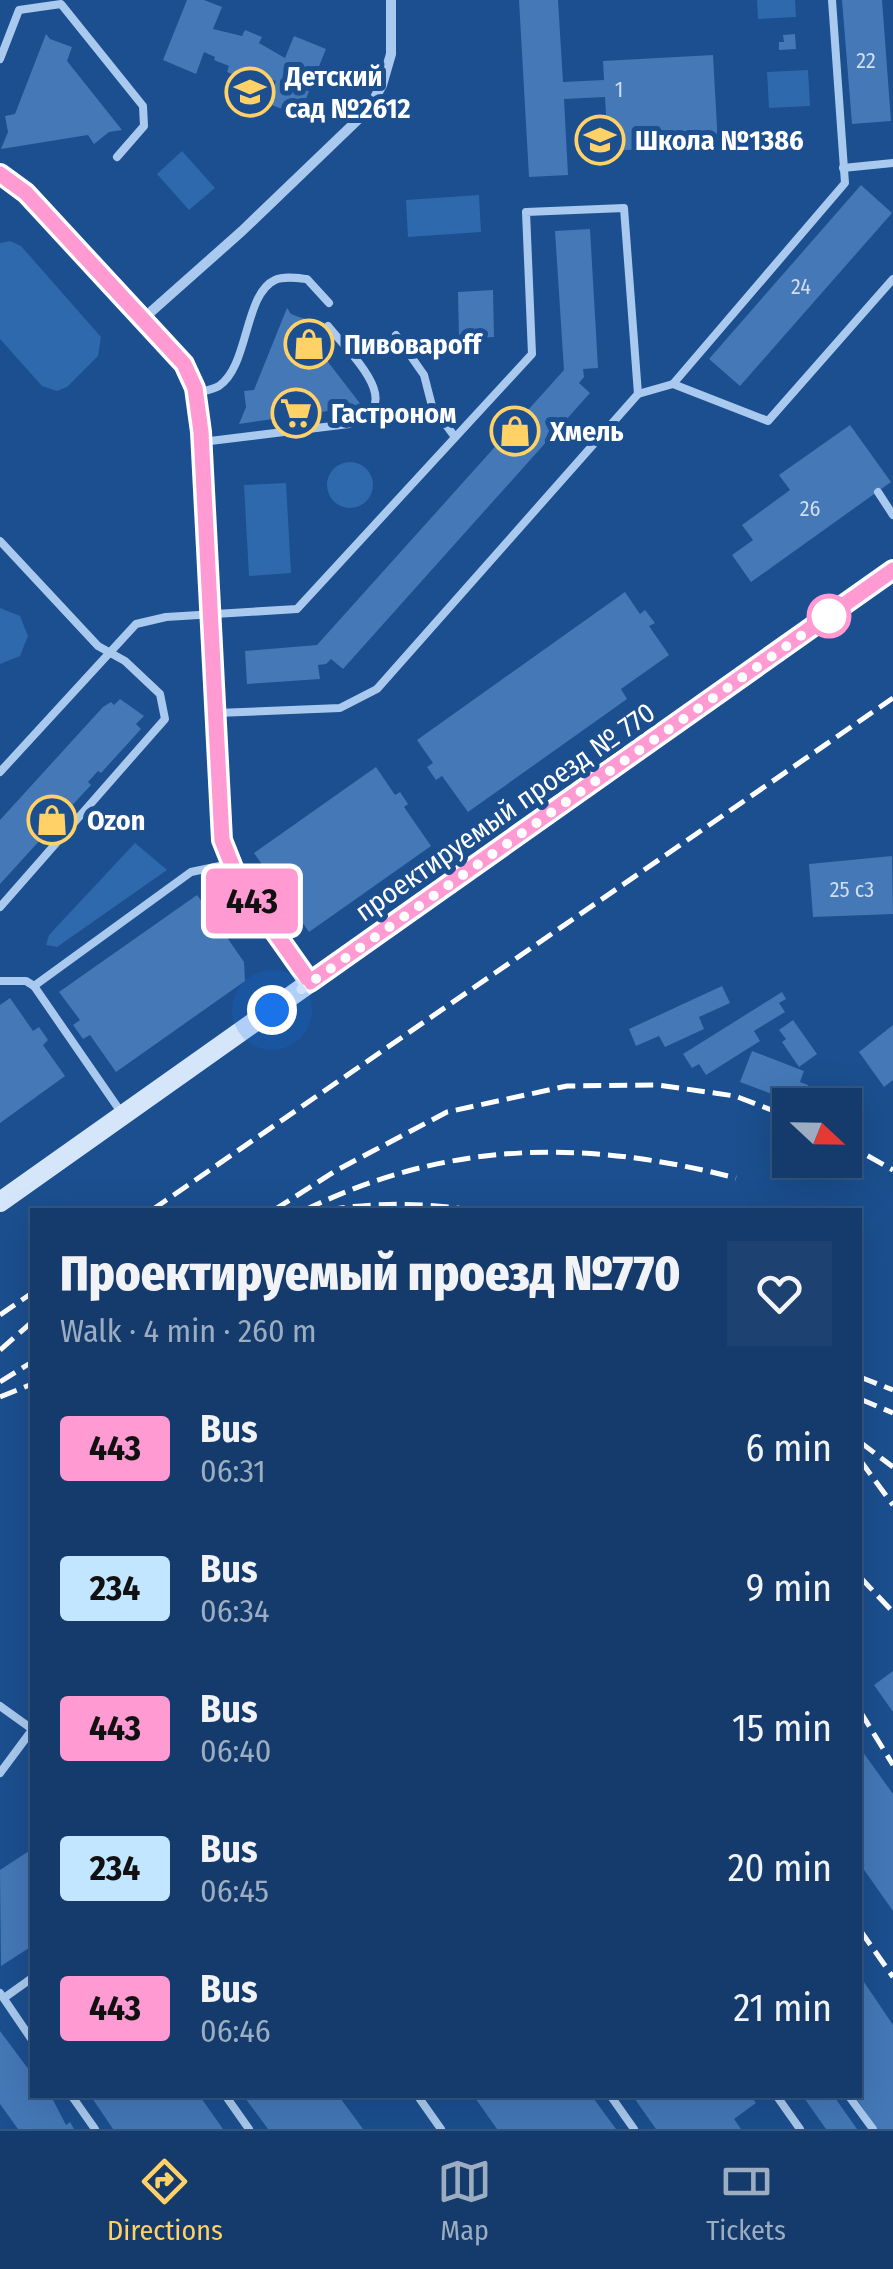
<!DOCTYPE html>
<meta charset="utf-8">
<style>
:root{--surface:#143b6b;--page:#1d4271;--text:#f1f3f6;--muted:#9dadc1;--line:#33557e;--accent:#ffd166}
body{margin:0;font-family:"Fira Sans Condensed",sans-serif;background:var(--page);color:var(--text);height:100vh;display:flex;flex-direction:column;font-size:38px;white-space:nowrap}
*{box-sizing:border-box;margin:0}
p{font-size:32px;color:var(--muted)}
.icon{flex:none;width:55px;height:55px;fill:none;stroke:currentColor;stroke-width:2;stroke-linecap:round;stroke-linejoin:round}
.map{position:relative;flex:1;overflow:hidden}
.drawer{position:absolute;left:30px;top:1208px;width:832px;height:890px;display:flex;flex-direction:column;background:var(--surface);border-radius:0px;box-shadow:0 10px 40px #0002,0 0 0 2px var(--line)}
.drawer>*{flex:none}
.badge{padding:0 20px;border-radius:8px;font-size:35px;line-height:65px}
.needle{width:65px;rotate:112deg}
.fabs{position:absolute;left:772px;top:1088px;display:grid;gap:20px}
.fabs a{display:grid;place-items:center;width:90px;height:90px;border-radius:0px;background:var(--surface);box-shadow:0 10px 40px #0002,0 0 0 2px var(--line);font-size:50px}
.you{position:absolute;width:50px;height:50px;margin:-25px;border:8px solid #fff;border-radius:50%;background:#1a73e8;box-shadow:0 0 0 15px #1a73e833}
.map>.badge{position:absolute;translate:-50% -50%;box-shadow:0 0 0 5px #fff}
.round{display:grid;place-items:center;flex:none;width:105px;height:105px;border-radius:0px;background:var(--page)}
.head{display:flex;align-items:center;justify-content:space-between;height:170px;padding:0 30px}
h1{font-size:48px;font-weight:800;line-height:75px}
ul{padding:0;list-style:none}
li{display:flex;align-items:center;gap:30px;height:140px;padding:0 30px}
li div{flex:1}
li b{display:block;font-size:38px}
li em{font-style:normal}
li .badge{min-width:110px;font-weight:700;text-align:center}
.menu{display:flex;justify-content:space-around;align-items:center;height:140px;border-top:2px solid var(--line);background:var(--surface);font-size:28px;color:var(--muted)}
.menu a{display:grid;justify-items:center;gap:5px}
.menu .on{color:var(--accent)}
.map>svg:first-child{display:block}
.green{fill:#2e69ad}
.building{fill:#4478b7}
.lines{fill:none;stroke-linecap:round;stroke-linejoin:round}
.lane{stroke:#a9c9ee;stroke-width:8}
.street{stroke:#a9c9ee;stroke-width:10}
.secondary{stroke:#d6e6fa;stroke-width:20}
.rail{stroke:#fff;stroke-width:5;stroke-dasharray:18 8;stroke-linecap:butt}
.line-casing{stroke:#fff;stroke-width:22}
.line{stroke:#ff9ad2;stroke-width:15}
.walk{stroke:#fff;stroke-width:10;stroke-dasharray:0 18}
.stop-dot{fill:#fff;stroke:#ff9ad2;stroke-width:5}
.labels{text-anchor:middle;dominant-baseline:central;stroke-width:10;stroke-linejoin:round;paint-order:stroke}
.number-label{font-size:22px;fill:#d0dded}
.poi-label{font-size:28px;font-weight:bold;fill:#fff;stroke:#1b4f8f;text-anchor:start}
.street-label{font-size:28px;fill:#fff;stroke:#1b4f8f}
</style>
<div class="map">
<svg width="893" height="2129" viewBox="0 0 893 2129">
<rect width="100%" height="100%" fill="#1b4f8f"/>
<g class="green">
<path d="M757,0H795L796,17L758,19Z"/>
<path d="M808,70L810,106L769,108L767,72Z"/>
<path d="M182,151L215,188L189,210L157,174Z"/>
<path d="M479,195L481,232L408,237L406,200Z"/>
<path d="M10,241L21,246L101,337L98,356L67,387L57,391L42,386L0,339V243Z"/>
<circle cx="350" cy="485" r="23"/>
<path d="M286,483L291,573L249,576L244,485Z"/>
<path d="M0,608L20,616L28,636L20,656L0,664Z"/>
<path d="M135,843L167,870L57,947L46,945L49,935Z"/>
</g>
<g class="building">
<path d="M187,0H204L222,7L213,29L242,36L245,30L262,37L259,43L285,58L294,36L326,49L299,116L267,103L276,81L247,73L244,79L227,72L229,66L214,60L215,57L204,52L196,74L163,60Z"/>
<path d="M519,0H558L563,82L604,80L603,61L713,55L718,145L608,151L605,97L564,99L568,175L529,177Z"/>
<path d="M842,0H882L891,121L852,124Z"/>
<path d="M46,34L50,39L72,47L67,61L122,130L109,132L94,144L88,135L1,149L8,132L5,116L15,114Z"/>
<path d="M795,34L796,49L779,50V42H784L783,35Z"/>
<path d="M861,185L892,213L740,386L709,359Z"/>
<path d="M590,229L598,368L583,369L584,377L579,383L590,393L343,669L331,659L326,664L318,665L320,679L247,684L245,651L317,645L564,370L555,231Z"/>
<path d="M493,290L494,337L459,339L458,292Z"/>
<path d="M287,308L291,314L313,322L308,336L362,406L349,408L334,419L328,411L239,424L246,407L244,391L254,390Z"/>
<path d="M850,425L891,482L751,582L732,555L753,540L742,525L790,490L779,475Z"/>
<path d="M625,592L640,614L645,610L655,623L649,626L669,655L621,689L627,699L468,812L442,776L436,780L427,767L433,763L417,740Z"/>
<path d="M120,699L144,716L136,724L141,729L101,773L98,771L88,782L91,785L52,827L49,825L38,837L41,839L0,884V820L103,707L111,702L114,705Z"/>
<path d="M376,767L395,795L400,792L408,804L404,807L431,846L309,932L283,895L278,899L268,886L274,882L254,853Z"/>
<path d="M892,856L893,914L813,917L809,864Z"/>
<path d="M197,895L217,923L223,919L232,932L226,936L244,962L245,981L116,1072L90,1035L83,1039L73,1025L80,1020L59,992Z"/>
<path d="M722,986L730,1003L699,1017L704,1029L665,1047L659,1036L636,1046L629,1029Z"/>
<path d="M782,992L786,999L779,1003L785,1012L754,1031L760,1041L706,1075L699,1064L692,1068L683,1054Z"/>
<path d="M10,998L33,1031L39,1027L48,1040L43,1045L65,1076L0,1123V1005Z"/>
<path d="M793,1020L817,1054L799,1067L782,1042L786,1039L779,1030Z"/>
<path d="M893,1025V1080L884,1087L859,1052Z"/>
<path d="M752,1051L804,1071L800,1082L808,1085L801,1105L740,1082Z"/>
<path d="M893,1671V1712L874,1685Z"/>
<path d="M860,1748L893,1794V1911L860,1864Z"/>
<path d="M32,1849V1946L1,1966L0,1870Z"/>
<path d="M860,1976L893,2025V2129H877L854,2095H860Z"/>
<path d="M0,2031L32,2074V2095H45L49,2100L52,2098L66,2125L70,2122L74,2129H18L0,2104Z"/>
<path d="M90,2095H199L223,2129H113Z"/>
<path d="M243,2095H338L363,2129H268Z"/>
<path d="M473,2095H591L616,2129H497Z"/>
<path d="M632,2095H750L756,2103L734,2119L741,2129H656Z"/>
<path d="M802,2095H833L857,2129H826Z"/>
</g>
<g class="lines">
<g class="lane">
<path d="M0,59L19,10L61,4L143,106L144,126L117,157"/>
<path d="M843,168L893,163"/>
<path d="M396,335L424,375L432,406L455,437"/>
<path d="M673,384L768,421L893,279"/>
<path d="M196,393C203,391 212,390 219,386C249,366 244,294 275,280C284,276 297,278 307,279L329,303"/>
<path d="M202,442L349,424C410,407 350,354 328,326"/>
<path d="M878,492L893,515"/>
<path d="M0,541L98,646L125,661L160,694L165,719L0,907"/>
<path d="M216,713L340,708L377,689L638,394L673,384L845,183L832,0"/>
<path d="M0,772L136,624L166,617L297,609L532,354L526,212L624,208L638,394"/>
<path d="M0,981H26L34,986L191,872L229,864"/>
<path d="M34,986L123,1115"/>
<path d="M0,1706L32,1729"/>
<path d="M0,1773L32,1730"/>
<path d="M0,1993L32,2040"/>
<path d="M4,1998L32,1978"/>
<path d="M71,2095L95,2129"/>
<path d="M225,2095L249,2129"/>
<path d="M417,2095L441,2129"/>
<path d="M610,2095L634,2129"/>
<path d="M776,2095L800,2129"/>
<path d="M848,2095L873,2129"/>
</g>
<g class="street">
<path d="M0,174L26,193L184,364L195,388L201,432L223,841L237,880L310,983"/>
<path d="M144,318L242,231L368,110L382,85L391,54V0"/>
</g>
<path class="secondary" d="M0,1202L893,570"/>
<g class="rail">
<path d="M845,1143L893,1170"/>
<path d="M152,1210L893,698"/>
<path d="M274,1210L337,1170L447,1112L567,1086L658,1085L735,1096L790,1117"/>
<path d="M305,1210C449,1140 584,1139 736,1178"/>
<path d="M327,1210C376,1202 424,1203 473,1210"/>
<path d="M0,1315L32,1293"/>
<path d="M0,1350L32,1322"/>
<path d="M860,1377L893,1390"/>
<path d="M0,1382L32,1362"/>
<path d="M0,1397L32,1384"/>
<path d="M860,1399L893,1413"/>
<path d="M860,1442L893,1467"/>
<path d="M860,1460L893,1505"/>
<path d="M860,1577L893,1612"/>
<path d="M860,1711L893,1765"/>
<path d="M860,1930L893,1977"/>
</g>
</g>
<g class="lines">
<g class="line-casing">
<path id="line" d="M0,174L26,193L184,364L195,388L201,432L222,840L238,880L310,982L893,570"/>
</g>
<use href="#line" class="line"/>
<path class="walk" d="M272,1010L829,616"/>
</g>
<defs>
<g id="school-ring" transform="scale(2.5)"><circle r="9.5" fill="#1b4f8f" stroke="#ffd166" stroke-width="1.5"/><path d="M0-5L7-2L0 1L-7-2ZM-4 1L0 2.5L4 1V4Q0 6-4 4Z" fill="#ffd166"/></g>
<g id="shop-ring" transform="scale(2.5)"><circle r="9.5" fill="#1b4f8f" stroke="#ffd166" stroke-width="1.5"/><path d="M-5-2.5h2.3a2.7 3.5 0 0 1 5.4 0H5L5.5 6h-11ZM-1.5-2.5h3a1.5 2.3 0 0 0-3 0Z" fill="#ffd166"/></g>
<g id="supermarket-ring" transform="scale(2.5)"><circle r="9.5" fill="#1b4f8f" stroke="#ffd166" stroke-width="1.5"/><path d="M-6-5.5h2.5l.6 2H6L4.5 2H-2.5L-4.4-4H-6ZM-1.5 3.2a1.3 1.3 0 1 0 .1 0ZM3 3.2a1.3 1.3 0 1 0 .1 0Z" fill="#ffd166"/></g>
</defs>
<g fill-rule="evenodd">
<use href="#school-ring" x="250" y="92"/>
<use href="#school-ring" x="600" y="140"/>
<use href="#shop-ring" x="309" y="344"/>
<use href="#supermarket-ring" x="296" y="413"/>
<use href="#shop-ring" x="515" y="431"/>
<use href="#shop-ring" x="52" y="820"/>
</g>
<circle class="stop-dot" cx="829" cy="616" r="20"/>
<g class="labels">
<g class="number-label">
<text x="866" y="60">22</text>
<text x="619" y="89">1</text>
<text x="801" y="286">24</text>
<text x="810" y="508">26</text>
<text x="852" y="889">25 с3</text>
</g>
<g class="poi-label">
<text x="285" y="76">Детский<tspan x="285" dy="32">сад №2612</tspan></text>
<text x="635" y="140">Школа №1386</text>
<text x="344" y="344">Пивовароff</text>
<text x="331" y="413">Гастроном</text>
<text x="550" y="431">Хмель</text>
<text x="87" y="820">Ozon</text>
</g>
<g class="street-label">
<text transform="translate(505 812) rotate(-35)">проектируемый проезд № 770</text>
</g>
</g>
</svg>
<div class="fabs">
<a><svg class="needle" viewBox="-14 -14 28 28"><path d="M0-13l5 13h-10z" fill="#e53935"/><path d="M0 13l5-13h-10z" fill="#9dadc1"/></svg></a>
</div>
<div class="you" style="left:272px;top:1010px"></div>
<b class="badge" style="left:252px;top:901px;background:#ff9ad2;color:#111">443</b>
<section class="drawer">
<div class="head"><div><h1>Проектируемый проезд №770</h1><p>Walk · 4 min · 260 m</p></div><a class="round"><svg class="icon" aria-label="heart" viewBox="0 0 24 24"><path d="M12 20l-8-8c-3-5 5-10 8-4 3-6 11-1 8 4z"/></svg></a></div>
<ul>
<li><span class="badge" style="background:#ff9ad2;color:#111">443</span><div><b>Bus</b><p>06:31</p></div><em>6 min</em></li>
<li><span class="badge" style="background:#c2e6ff;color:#111">234</span><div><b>Bus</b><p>06:34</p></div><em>9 min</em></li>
<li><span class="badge" style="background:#ff9ad2;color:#111">443</span><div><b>Bus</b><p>06:40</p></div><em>15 min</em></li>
<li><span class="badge" style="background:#c2e6ff;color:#111">234</span><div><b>Bus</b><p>06:45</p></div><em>20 min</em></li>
<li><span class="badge" style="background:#ff9ad2;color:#111">443</span><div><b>Bus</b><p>06:46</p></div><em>21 min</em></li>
</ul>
</section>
</div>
<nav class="menu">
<a class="on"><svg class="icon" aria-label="directions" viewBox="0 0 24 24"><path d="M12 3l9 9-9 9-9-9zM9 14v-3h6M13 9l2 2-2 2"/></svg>Directions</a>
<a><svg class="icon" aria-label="map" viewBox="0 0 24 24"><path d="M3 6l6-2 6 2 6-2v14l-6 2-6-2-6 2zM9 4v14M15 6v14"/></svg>Map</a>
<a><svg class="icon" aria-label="tickets" viewBox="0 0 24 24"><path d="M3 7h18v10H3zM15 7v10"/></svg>Tickets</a>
</nav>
